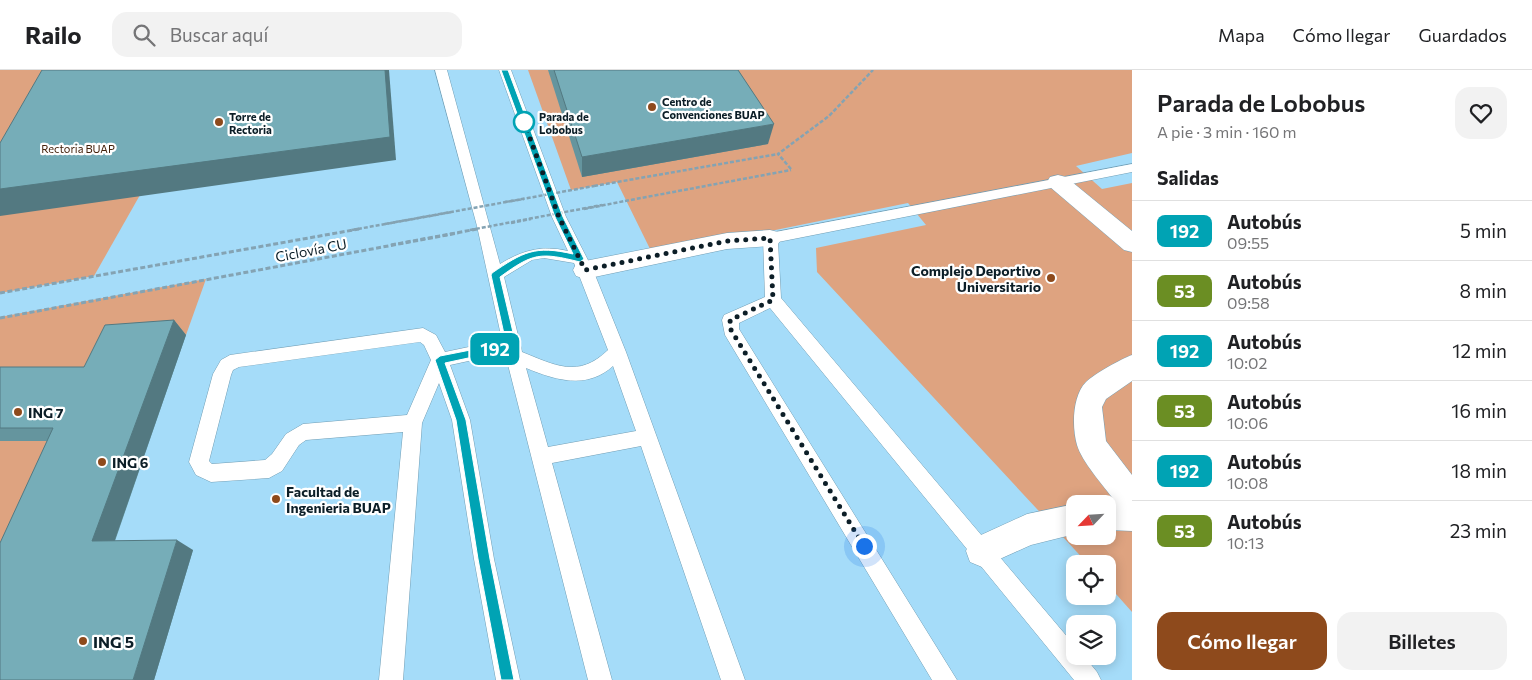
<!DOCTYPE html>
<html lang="es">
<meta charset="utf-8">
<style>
:root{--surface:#fff;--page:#f2f2f2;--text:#202124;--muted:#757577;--line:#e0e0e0;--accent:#8e4a1c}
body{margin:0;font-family:Commissioner,sans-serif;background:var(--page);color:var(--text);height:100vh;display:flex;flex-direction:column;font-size:19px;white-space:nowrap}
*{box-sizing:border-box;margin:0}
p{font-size:16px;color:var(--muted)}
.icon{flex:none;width:28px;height:28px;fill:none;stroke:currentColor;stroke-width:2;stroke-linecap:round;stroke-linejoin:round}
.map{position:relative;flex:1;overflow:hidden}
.panel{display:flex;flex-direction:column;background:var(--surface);width:400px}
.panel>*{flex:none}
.badge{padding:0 10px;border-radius:8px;font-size:18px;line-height:32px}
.needle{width:32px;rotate:245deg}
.buttons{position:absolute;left:1066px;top:425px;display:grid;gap:10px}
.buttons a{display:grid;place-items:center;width:50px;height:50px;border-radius:10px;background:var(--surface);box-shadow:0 2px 12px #0003;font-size:25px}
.you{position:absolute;width:25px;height:25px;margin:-12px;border:4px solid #fff;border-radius:50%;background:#1a73e8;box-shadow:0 0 0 8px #1a73e833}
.map>.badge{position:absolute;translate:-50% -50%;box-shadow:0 0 0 2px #fff}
h2{padding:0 25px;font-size:19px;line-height:45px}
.round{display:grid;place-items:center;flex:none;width:52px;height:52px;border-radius:15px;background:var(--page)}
.summary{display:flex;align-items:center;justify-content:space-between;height:85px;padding:0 25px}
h1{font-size:24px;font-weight:600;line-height:38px}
.primary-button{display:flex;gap:10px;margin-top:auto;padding:10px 25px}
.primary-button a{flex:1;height:58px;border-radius:15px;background:var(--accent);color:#fff;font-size:20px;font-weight:600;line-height:58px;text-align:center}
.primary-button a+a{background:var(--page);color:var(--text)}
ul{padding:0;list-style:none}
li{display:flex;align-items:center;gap:15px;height:60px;padding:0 25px;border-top:1px solid var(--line)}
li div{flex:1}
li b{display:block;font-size:19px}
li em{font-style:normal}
li .badge{min-width:55px;font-weight:700;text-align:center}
header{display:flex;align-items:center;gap:30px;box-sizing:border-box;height:70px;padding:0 25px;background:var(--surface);border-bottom:1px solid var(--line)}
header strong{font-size:24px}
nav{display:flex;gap:28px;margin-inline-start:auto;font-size:18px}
.search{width:350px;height:45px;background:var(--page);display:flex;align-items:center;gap:12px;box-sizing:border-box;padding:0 18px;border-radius:15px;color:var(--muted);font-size:19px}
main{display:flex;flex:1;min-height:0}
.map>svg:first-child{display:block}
.built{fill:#a5dcf9;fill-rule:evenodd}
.green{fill:#dea380;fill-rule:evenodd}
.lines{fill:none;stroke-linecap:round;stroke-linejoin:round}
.service-casing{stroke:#719eb5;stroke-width:1}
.pedestrian-casing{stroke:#719eb5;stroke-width:1}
.path-far1{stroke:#84a3b3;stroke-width:2.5;stroke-dasharray:4 2;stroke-linecap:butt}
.path{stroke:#84a3b3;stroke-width:3;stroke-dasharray:5 2.5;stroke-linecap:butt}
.service{fill:#fff;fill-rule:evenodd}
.pedestrian{fill:#fff;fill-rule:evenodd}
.path-bridge-far1{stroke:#84a3b3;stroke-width:2.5;stroke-dasharray:4 2;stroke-linecap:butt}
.path-bridge{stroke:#84a3b3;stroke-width:3;stroke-dasharray:5 2.5;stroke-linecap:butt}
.wall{fill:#65959e}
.shaded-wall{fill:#537981}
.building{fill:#76adb8;stroke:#537981}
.line{fill:#00a3b4;stroke:#fff}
.walk{stroke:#0c1e27;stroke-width:5;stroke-dasharray:0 9}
.poi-dot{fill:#8e4a1c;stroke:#fff;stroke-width:2}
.stop-dot{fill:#fff;stroke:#00a3b4;stroke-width:2.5}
.labels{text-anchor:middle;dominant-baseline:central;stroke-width:4.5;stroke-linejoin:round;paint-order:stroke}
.far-poi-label{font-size:11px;font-weight:bold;fill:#0c1e27;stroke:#fff;text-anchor:start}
.far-stop-label{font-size:11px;font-weight:bold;fill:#0c1e27;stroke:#fff;text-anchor:start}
.far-park-label{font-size:11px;fill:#44210a;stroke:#fff}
.street-label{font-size:14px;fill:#0c1e27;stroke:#fff}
.poi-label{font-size:14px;font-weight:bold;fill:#0c1e27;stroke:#fff;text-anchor:start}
.near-poi-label{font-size:16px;font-weight:bold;fill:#0c1e27;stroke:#fff;text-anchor:start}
</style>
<header>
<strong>Railo</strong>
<div class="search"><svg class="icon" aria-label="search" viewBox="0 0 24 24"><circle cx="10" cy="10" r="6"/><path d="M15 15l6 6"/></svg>Buscar aquí</div>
<nav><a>Mapa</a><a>Cómo llegar</a><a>Guardados</a></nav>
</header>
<main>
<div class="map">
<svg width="1132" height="610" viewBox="0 0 1132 610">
<rect width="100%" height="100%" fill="#c0e5f9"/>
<path class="built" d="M0,0H1132V610H0ZM1075,434H1108V466H1075ZM1075,494H1108V526H1075ZM1075,554H1108V586H1075Z"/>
<g class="green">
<path d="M0,0H211L94,206L0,223Z"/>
<path d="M528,0H1132V83L1076,96L1102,119L1132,113V542L1108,515V494H1088L817,202L816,178L926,155L908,133L653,185L617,112L571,120ZM1075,434H1108V466H1075Z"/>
<path d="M206,209L186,265L120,270L0,531V247Z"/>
</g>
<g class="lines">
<g class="service-casing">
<g id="service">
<path d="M435,0H447L500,194C523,180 542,175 568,181L552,147L499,0H511L566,147L593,200L626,282L745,610H721L641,376L552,393L612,610H588L505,283L450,295L470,350L494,489L520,610H496L474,489L452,350L439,313L422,353L403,610H379L403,362L306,370L299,375L282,401L269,408L211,412L196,405L189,392L213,304L221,290L230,285L423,258L436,265L445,282L502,270L477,156ZM544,188L574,193L577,200L608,280C578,309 555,295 522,282L504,207L532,190ZM420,272L424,275L431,290L407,345L303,354L286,364L272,384L265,390L212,394L209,391L231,305L233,300L239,297ZM613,296L636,361L548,377L526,298C555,310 587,320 613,296Z"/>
<path d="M1132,94V102L778,172L781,228L1075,576V586H1084L1097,602L1101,610H1074L770,238L739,253V259L957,610H932L725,265L722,250L724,245L765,227L763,168L765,164Z"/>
</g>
</g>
<g class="pedestrian-casing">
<g id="pedestrian">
<path d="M1058,105L1066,107L1132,161V182L1124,180L1050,117L1047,112L1050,107Z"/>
<path d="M770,160L778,162L782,168L778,174L770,176L727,179L585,209L576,206L573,200L576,194L585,191L727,163Z"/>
<path d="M1132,285V311L1106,329L1102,337L1106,371L1132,405V461L1108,460V434H1098L1108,430H1114C1103,415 1082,392 1077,375C1072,358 1072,326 1086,312C1094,304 1121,289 1132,285Z"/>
<path d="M1075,434V464L1031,475L982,497L970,492L966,481L970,470L1027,444Z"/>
</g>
</g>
<g class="path-far1">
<path d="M791,99L778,84L829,46L873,0"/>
<path d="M594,116L778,84"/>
<path d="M625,131L791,100"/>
<path d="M505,132L524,129"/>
<path d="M584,139L625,131"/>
<path d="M511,153L531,149"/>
<path d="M352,160L452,142"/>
</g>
<g class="path">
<path d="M0,223L359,159"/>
<path d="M0,248L458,163"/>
</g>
<use href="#service" class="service"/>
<use href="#pedestrian" class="pedestrian"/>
<g class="path-bridge-far1">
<path d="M385,154L594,116"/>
<path d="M470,160L602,135"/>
</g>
<path class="path-bridge" d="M391,175L477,159"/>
</g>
<g class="wall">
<path d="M548,0H738L768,74L582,107Z"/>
<path d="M174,250L186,265L115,471L193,480L154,610L9,456L47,371H0V297H84Z"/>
</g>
<g class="shaded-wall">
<path d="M385,0H389L396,90L0,146V119Z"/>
<path d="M774,54L768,74L582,107V87Z"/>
<path d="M174,250L186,265L111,481L92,471Z"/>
<path d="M177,470L193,480L154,610H133Z"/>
</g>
<g class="building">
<path d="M42,0H385L390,67L0,119V73Z"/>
<path d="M554,0H738L774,54L582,87Z"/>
<path d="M174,250L92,471L177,470L133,610H0V473L53,358H0V297H84L105,255Z"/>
</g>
<path class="line" d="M501,0H508L563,147L584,189L580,192C540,182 533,183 500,207L516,275L515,278L445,293L466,350L490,489L514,610H501L478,489L456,350L435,290L440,286L506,273L491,205L492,203C523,182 535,175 573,184L555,147Z"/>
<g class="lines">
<path class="walk" d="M524,52L559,147L585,200L727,171L770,168L773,230L730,250L731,260L864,476"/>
</g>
<g class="poi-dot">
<circle cx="652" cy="37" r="5"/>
<circle cx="219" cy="52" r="5"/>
<circle cx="1051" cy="208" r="5"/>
<circle cx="18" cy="342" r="5"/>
<circle cx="102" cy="392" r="5"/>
<circle cx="276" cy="429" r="5"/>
<circle cx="83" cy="571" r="5"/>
</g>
<circle class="stop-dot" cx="524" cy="52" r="10"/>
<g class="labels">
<g class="far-poi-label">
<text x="662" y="31">Centro de<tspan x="662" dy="13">Convenciones BUAP</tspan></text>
<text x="229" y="46">Torre de<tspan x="229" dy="13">Rectoria</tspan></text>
</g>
<g class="far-stop-label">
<text x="539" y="46">Parada de<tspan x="539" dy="13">Lobobus</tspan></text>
</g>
<g class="far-park-label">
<text x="78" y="78">Rectoria BUAP</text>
</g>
<g class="street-label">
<text transform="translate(311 180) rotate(-11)">Ciclovía CU</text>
</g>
<g class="poi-label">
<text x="1041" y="200" text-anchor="end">Complejo Deportivo<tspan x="1041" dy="16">Universitario</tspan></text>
<text x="28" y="342">ING 7</text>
<text x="112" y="392">ING 6</text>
<text x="286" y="421">Facultad de<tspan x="286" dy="16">Ingenieria BUAP</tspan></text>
</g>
<g class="near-poi-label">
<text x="93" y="571">ING 5</text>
</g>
</g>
</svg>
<div class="buttons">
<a><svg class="needle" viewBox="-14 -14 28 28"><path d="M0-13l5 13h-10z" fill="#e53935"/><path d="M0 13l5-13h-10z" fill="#757577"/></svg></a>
<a><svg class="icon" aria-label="locate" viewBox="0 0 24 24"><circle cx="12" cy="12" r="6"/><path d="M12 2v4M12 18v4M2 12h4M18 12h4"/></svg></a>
<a><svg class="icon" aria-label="layers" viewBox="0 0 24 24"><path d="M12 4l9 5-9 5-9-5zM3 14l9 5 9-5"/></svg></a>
</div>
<div class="you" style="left:864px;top:476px"></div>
<b class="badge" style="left:495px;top:279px;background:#00a3b4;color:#fff">192</b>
</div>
<section class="panel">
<div class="summary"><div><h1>Parada de Lobobus</h1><p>A pie · 3 min · 160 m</p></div><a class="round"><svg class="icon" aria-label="heart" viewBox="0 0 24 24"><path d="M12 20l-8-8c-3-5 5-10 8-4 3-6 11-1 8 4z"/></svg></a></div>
<h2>Salidas</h2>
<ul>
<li><span class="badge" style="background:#00a3b4;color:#fff">192</span><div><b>Autobús</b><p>09:55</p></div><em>5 min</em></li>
<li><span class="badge" style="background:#6b8e23;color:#fff">53</span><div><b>Autobús</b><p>09:58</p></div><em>8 min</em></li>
<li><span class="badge" style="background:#00a3b4;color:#fff">192</span><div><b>Autobús</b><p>10:02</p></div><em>12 min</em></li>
<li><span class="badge" style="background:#6b8e23;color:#fff">53</span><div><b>Autobús</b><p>10:06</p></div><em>16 min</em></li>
<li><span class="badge" style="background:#00a3b4;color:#fff">192</span><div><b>Autobús</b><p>10:08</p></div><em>18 min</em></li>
<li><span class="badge" style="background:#6b8e23;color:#fff">53</span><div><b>Autobús</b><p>10:13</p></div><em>23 min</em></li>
</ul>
<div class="primary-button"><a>Cómo llegar</a><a>Billetes</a></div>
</section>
</main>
